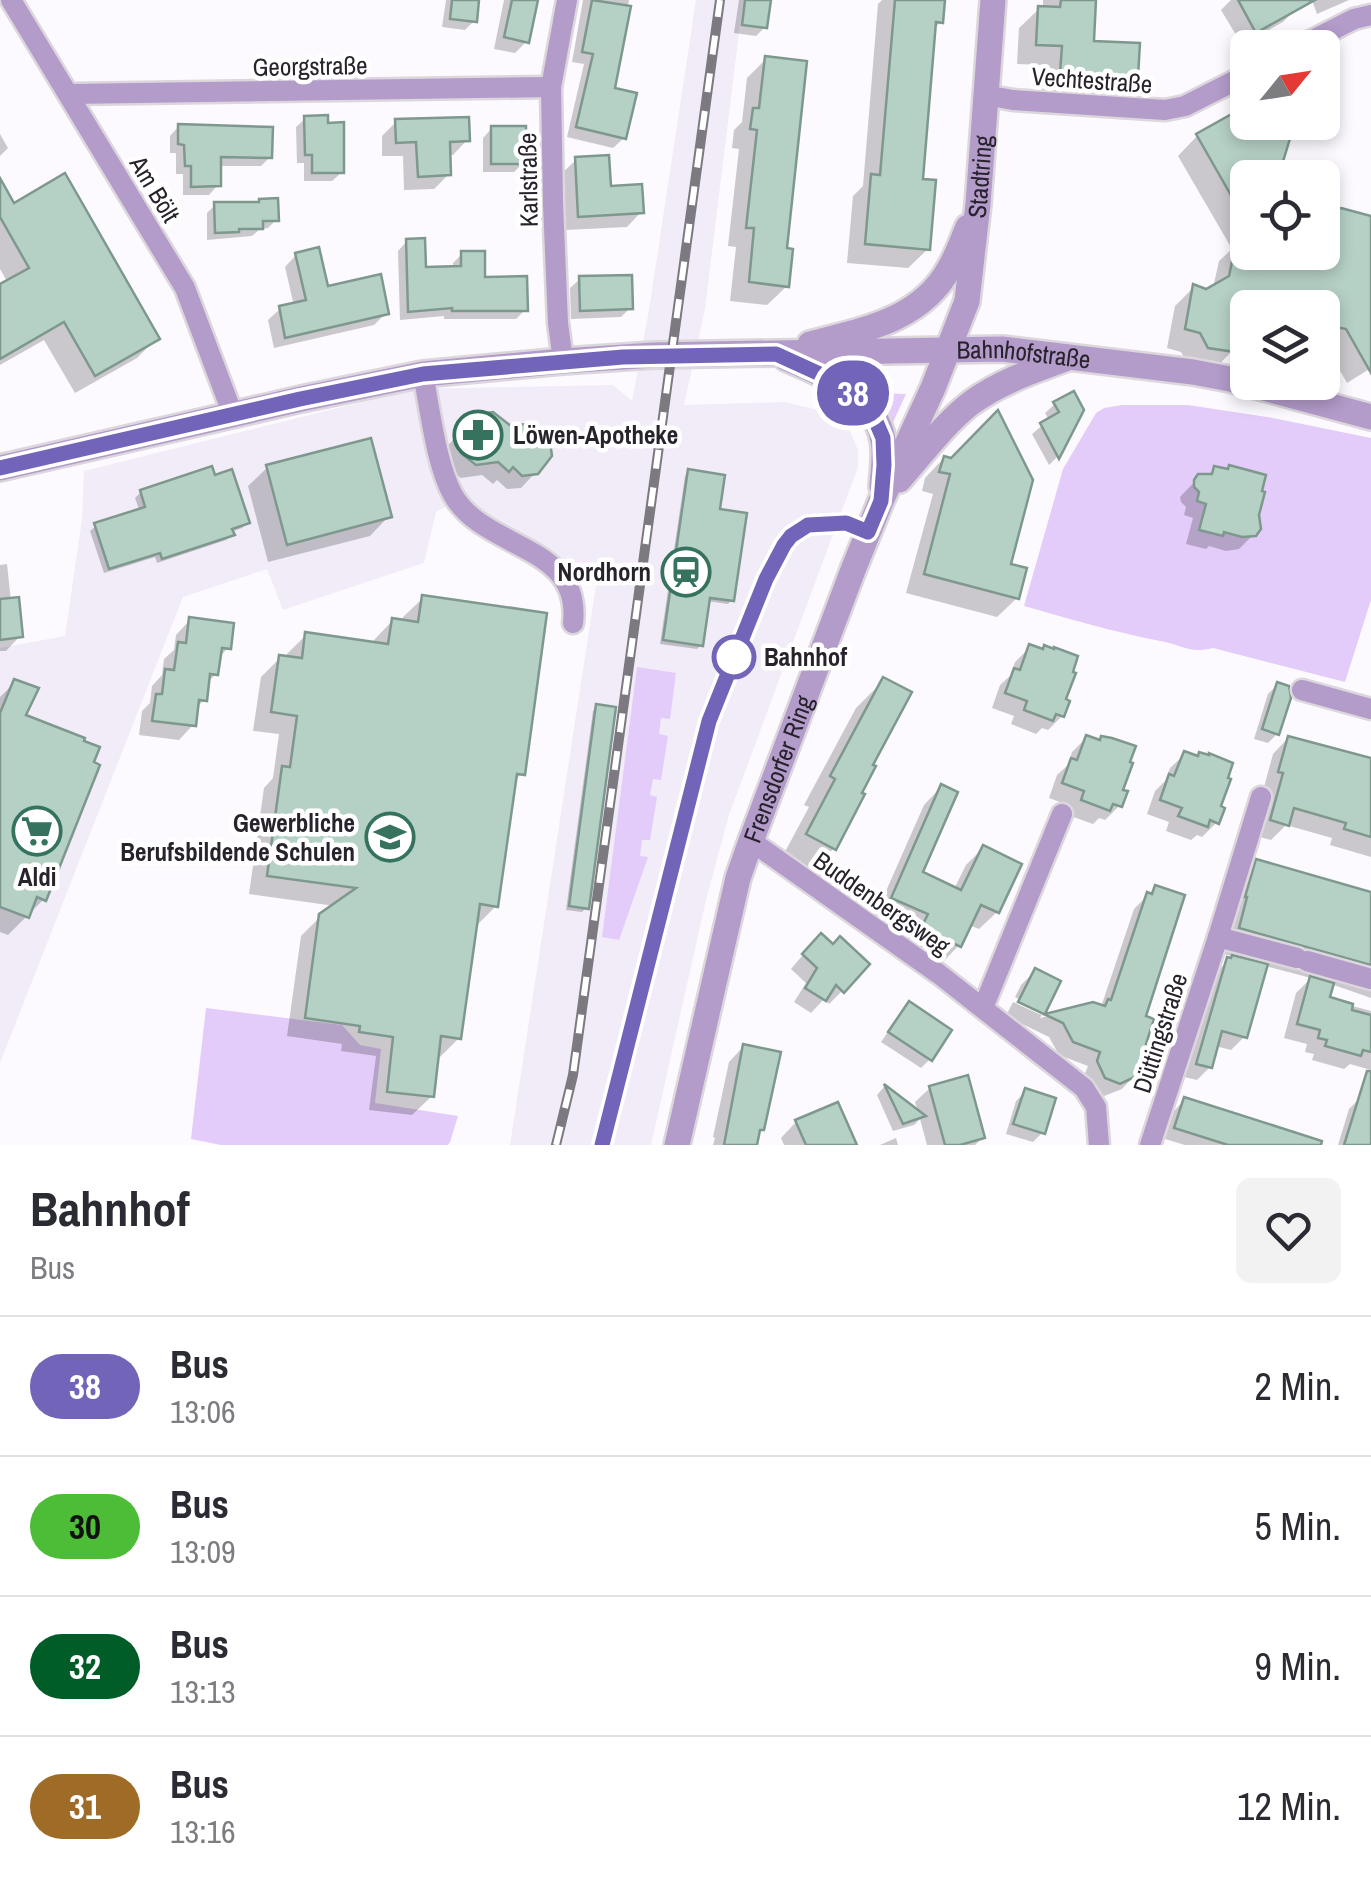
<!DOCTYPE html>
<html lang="de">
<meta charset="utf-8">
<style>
:root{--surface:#fff;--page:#f2f2f3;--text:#2b2b33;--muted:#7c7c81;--line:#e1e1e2}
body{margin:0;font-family:"Archivo Narrow",sans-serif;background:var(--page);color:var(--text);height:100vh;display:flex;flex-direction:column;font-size:38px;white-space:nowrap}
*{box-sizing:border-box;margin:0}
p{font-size:32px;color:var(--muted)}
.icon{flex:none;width:55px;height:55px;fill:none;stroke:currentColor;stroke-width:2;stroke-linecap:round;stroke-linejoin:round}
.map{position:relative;height:1145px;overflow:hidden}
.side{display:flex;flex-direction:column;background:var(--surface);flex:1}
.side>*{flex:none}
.badge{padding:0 20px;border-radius:32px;font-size:35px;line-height:65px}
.needle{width:65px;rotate:60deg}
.fabs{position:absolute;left:1230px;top:30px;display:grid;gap:20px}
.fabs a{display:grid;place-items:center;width:110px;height:110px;border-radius:15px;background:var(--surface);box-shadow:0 5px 15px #0003;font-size:50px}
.map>.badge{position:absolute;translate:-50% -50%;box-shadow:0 0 0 5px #fff}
.round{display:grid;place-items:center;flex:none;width:105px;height:105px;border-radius:15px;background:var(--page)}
.overview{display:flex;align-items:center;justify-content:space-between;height:170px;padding:0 30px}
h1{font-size:48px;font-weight:700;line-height:75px}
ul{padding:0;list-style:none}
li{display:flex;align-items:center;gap:30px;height:140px;padding:0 30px;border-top:2px solid var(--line)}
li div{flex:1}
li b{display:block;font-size:38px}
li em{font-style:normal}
li .badge{min-width:110px;font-weight:700;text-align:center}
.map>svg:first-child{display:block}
.built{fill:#f1ecf8}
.green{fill:#e3ccf9}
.shadow{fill:#0003}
.building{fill:#b5d0c5;stroke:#7f988e;stroke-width:2.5}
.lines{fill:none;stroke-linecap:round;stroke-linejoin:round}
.minor-casing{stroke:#dbd7dd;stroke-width:25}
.tertiary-casing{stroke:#dbd7dd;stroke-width:30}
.minor{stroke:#b39bca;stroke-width:20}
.tertiary{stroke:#b39bca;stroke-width:25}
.rail-casing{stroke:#7d7980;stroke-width:10}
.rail{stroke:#fff;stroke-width:6;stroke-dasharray:19;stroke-linecap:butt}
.line-casing{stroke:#fff;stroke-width:22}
.line{stroke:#7264b8;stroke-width:15}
.stop-dot{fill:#fff;stroke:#7264b8;stroke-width:5}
.labels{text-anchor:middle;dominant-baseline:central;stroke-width:9;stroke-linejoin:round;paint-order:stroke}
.street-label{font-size:25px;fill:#27222b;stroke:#fff}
.poi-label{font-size:25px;font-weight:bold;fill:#27222b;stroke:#fff;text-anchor:end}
.stop-label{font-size:25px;font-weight:bold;fill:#27222b;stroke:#fff;text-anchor:start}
</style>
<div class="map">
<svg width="1371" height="1145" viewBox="0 0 1371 1145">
<rect width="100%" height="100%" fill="#fdfaff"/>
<path class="built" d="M696,0H743L705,309L684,405L784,402L832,413L850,431L858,450V467L729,815L706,900L651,1145H510L598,572L561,584L445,507L436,512L424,563L283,610L267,569L183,597L0,1063V648L65,636L82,519L84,471L414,389L613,385L632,401L649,310Z"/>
<g class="green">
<path d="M883,393L906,394L889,431L872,397Z"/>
<path d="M1122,405H1188L1273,418L1371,438V600L1345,682L1213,648C1188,654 1184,645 1160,641C1114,632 1070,619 1024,606L1063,469L1096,413L1104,408Z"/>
<path d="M637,667L676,673L670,719L661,718L659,734L668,736L661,780L653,779L650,795L657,797L650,840H642L640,856L648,857L619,940L602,937Z"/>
<path d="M206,1008L342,1025L360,1045L381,1049L375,1103L458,1116L450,1142L448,1145H221L191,1139Z"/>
</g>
<g class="shadow">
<path d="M446,0H477L474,21L465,30L442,27Z"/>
<path d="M504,0H536L527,41L515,53L494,49Z"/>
<path d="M583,0H629L612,90L624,138L613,148L567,137L584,64L572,62Z"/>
<path d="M739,0H768L765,27L756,36L734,33Z"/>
<path d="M882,0H942L941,22L933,29L920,181L928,249L908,268L847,263L853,196L863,186L878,4Z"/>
<path d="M1043,0H1093L1092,44L1135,76L1116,95L1042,92L1043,65L1017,64L1019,28L1039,9H1043Z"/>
<path d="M1231,0H1293L1297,8L1283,22L1242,45L1221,10Z"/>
<path d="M1312,0H1349L1317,14Z"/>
<path d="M766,59L787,286L767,305L730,301L736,247L728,246L739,149L732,148L734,130L742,122L747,78Z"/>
<path d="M306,118L342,172L332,181H304V163H297L296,127Z"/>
<path d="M396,122L467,140L453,155H448L449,174L434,189L404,190L403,156H382V136Z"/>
<path d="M179,126L270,157L261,166H218V185L209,195H183V174H176V153H170V136Z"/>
<path d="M492,128L523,163L514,172H483V138Z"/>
<path d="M0,134L8,148L0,156Z"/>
<path d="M1197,136L1248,178V252H1322L1371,218V368L1347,383L1327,348L1322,347V308H1248V341L1233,350L1213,371L1189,366L1181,352L1167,348L1175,306L1194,287L1206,292L1213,288L1219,261L1232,249L1178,156Z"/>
<path d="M576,160L608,188L641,212L627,227L565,230L561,174Z"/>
<path d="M0,183L13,206L156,339L137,358L75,393L44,340L0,365V287L8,283L0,269Z"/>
<path d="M260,201L276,220L268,228L260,229L252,236L207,240V213L215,205L256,204Z"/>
<path d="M407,241L423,269H453V263L462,254L483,280L525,310L516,319H444V316L400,320L398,251Z"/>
<path d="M296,255L326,289L386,313L374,325L274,348L268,320L280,309L294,306L285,267Z"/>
<path d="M580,279L630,308L621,317L571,319L570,288Z"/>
<path d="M1055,404L1081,410L1057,457L1049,465L1032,434L1049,420L1045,413Z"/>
<path d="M472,418L536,472L521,488L507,489L497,480L493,484L482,475L461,478L447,468L445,449Z"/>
<path d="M944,458L1008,566L1017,598L997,617L906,593L933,494L922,491L925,478Z"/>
<path d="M268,467L389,516L370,536L268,562L248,486Z"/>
<path d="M1215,468L1254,534L1239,549L1226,551L1209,546L1206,549L1186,544L1193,518L1184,515L1186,507L1181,502L1180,497L1199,477L1207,476Z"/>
<path d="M689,472L717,512L732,600L728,604L707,601L701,645L697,649L660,644L685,476Z"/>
<path d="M141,492L248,522L242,528L231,532L232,534L226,540L157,563L155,557L104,573L90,531L96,526L140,512L135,498Z"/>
<path d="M7,564L11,601L20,636L6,651H0V565Z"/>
<path d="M423,598L522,773L513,782L496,906L477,925L459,1038L440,1057L436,1056L432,1096L412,1115L369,1110L376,1056L341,1051L342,1044L287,1036L301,936L321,916L335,906L249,894L264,788L273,778L279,734L253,731L261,677L280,658L286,659L287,654L306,635L373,645L374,640L393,620L403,622V617Z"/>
<path d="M190,620L229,647L218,658L216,674L206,684L204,700L195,709L193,725L179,740L139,735L142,711L150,703L152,686L162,675L164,659L174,650L176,635Z"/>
<path d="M1030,647L1063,701L1062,716L1048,730L1042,728L1036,734L1011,724L1014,716L992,708L1000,685L1011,675L1015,662Z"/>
<path d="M884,680L870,766L834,848L806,877L779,863L809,807L804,805L856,708Z"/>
<path d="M15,682L23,716L44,899L8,935L0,932V697Z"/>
<path d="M1277,685V734L1268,743L1254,739L1268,694Z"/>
<path d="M597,707L586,908L582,912L566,910L593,711Z"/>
<path d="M1087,737L1120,791L1119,806L1105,820L1099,818L1093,824L1068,815L1071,806L1049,798L1057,775L1068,765L1072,752Z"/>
<path d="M1288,738L1371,761V857L1330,845L1332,838L1286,825L1271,840L1256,836L1269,789L1264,787L1273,754Z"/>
<path d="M1185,754L1217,822L1202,837L1197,835L1191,840L1166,831L1169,822L1147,814L1155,791L1165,781L1170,768Z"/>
<path d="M941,787L920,873L954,889L966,865L983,848L997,912L979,929L969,925L959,945L942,963L906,946L912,932L875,916L924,805Z"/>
<path d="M1257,862L1371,894V998L1331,984L1327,999L1371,1011V1070L1350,1064L1344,1069L1312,1060L1314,1054L1305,1052L1307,1044L1284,1038L1296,993L1311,978L1265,966L1244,1037L1231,1050L1215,1046L1210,1067L1197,1080L1184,1077L1215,974L1232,956L1216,952L1233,886Z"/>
<path d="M1156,887L1136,1074L1122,1089L1104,1096L1092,1092L1084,1076L1088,1066L1059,1055L1049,1037L1006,1016L1013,1002L1041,1015V1010L1015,997L1021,985L1035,971L1058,982L1040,1018L1093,1005L1101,1007L1134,909Z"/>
<path d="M808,949L842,991L829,1004L824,999L811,1013L794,1002L806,983L791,969Z"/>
<path d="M910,1004L930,1059L921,1068L881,1042L901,1013Z"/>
<path d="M744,1046L761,1129L757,1134L754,1145H713L715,1138L713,1137L729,1062Z"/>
<path d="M884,1087L919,1114L915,1102L930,1088L982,1138L975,1145H927L920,1119L914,1125L893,1131L877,1095Z"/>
<path d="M1026,1091L1042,1133L1033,1142L1006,1134L1016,1101Z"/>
<path d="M1360,1098L1371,1102V1145H1338L1349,1109Z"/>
<path d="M1184,1100L1299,1145H1185L1165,1139L1174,1111Z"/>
<path d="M796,1122L854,1145H784L781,1138Z"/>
<path d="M896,1138L898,1145H880Z"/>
</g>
<g class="building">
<path d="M452,0H479L477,22L450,19Z"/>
<path d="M512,0H538L529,43L504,37Z"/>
<path d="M592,0L631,6L615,88L637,93L626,139L576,127L593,54L582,52Z"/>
<path d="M745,0H771L767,28L742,25Z"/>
<path d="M895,0H945L943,23L936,22L923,179L936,180L930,250L865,244L871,174L880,175Z"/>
<path d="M1061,0H1096L1094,41L1140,43L1138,77L1060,73L1062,46L1036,45L1038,6L1060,7Z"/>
<path d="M1238,0H1315L1256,33Z"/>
<path d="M765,56L807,61L787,248L793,249L789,287L749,282L754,228H746L757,130L750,129L753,108H759Z"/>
<path d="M1248,105V122H1295L1278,178H1248V225L1196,134Z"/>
<path d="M328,115V123L344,122V173H312V155H305L304,116Z"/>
<path d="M469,117L470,141L450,142L451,175L418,177L416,142L396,143L395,119Z"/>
<path d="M178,124L273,127L272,158L221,157V186L191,187V166H185L184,145L178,144Z"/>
<rect x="491" y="126" width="35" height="38"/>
<path d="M609,155L611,186L642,184L644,213L578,217L575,157Z"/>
<path d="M65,173L160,339L95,376L64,322L0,359V284L29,268L0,217V178L14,203Z"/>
<path d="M278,198L279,221H263V229H239V232L215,233L214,202H259V199Z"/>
<path d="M1341,208L1371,216V373L1346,329L1322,324V308H1248V336L1237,343L1235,352L1208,348L1200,333L1185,329L1193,284L1206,289L1229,276L1234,252H1322V219Z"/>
<path d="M425,238L426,267L461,266V251H485V277L527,276L528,311H452V308L408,312L406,239Z"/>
<path d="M319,247L328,286L381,274L389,314L285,338L279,306L306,300L295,253Z"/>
<path d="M632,275L633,309L580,311L579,276Z"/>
<path d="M1074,391L1084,410L1059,459L1040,423L1059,412L1053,402Z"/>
<path d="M998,410L1033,480L1011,564L1027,568L1019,599L924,574L950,474L939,472L944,456L951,458Z"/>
<path d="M493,412L511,426L533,423L549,435L552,456L538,474L522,476L513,467L509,472L498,462L476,465L461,453L458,433L471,415Z"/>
<path d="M371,438L392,517L287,545L266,465Z"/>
<path d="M1229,465L1266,475L1262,491L1265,492L1259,515L1261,529L1256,536L1242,537L1224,532L1223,536L1199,530L1206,504L1197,501L1199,492L1194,487V480L1198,474H1212L1214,466L1228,469Z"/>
<path d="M212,466L215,475L232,469L250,523L232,529L235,535L162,559L160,553L109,569L94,523L145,507L140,490Z"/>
<path d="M688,469L725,475L720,509L747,513L734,601L710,598L703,646L663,640Z"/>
<path d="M422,595L547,613L525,775L517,774L498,907L480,904L461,1039L441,1036L434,1097L387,1092L393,1037L359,1032L360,1026L305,1018L319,914L356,888L267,876L282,766L290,767L297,716L271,712L279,655L302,658L305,632L388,644L392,618L418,622Z"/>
<path d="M19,597L23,637L0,640V599Z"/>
<path d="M189,617L234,623L231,649L222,648L218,675L210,674L207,701L199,700L196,726L152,721L156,694H162L165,669L174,670L178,642L186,643Z"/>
<path d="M1029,644L1043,649L1044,645L1054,649V647L1078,656L1073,672L1076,673L1066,699L1070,701L1064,717L1056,714L1053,721L1024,710L1027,701L1005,693L1014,668L1020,670Z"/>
<path d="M883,677L912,692L873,765L876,766L862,793L865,794L836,850L806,834L835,779L830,776Z"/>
<path d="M14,679L39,688L26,715L85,738L84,741L100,747L94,762L100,765L46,901L37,897L29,918L0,907V713Z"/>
<path d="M1277,682L1289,686L1291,698L1279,735L1262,729Z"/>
<path d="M596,704L616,707L589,909L569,906Z"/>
<path d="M1086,735L1100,740L1101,736L1112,738L1136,746L1130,762L1133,763L1123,790L1128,791L1122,807L1113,804L1110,811L1081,800L1084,791L1062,783L1071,758L1077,760Z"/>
<path d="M1288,736L1371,758V837L1344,829L1346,823L1294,808L1289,826L1270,820L1283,773L1278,772Z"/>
<path d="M1184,751L1198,756L1199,752L1209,755V753L1233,763L1228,778L1231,779L1221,806L1225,808L1219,824L1210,820L1208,827L1178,816L1182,808L1160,800L1169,774L1174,776Z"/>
<path d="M941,784L958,792L923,872L961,890L983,845L1022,864L999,913L981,905L961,947L921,928L928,914L891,898Z"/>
<path d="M1256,859L1371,892V965L1239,928L1247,897H1245Z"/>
<path d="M1155,885L1185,895L1146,1016L1154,1019L1141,1060L1143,1061L1139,1075L1120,1084L1105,1078L1097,1061L1100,1052L1073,1042L1063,1023L1018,1002L1035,968L1061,981L1045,1014L1093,1002L1105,1006L1108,999L1111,1000L1147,892L1152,894Z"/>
<path d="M821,933L833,944L840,936L870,964L844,993L836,985L826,1001L805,988L817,968L802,954Z"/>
<path d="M1232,955L1268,964L1247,1038L1222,1031L1212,1068L1196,1064L1227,957L1231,958Z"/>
<path d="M1310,976L1334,983L1330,997L1353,1004L1352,1010L1371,1015V1052L1363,1050L1361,1056L1325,1046L1327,1040L1318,1038L1320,1030L1297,1024Z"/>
<path d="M909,1001L952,1030L932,1061L888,1032Z"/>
<path d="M743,1044L781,1052L764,1130H760L757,1145H724Z"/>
<path d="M1367,1071H1371V1145H1344Z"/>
<path d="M968,1075L985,1138L960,1145H945L929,1086Z"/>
<path d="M884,1084L926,1116L903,1124Z"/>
<path d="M1025,1088L1056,1098L1045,1134L1013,1124Z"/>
<path d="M1184,1097L1322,1141L1321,1145H1228L1174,1128Z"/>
<path d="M838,1102L857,1145H806L795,1120Z"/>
</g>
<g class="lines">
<g class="minor-casing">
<g id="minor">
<path d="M11,0L185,288L233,415"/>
<path d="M1297,48L1354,19L1371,15"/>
<path d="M70,94L551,87"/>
<path d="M985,95L1013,100L1165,110L1185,106L1248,74"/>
<path d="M563,361L558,323L553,203L551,87L567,0"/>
<path d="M423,374C430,409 436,464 453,495C484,550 582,544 573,623"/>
<path d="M1302,690L1371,709"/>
<path d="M751,841L939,974L1084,1088L1096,1107L1099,1145"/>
<path d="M1218,937L1297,958"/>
<path d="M1307,961L1371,979"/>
<path d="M983,1008L1062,814"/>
<path d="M1150,1145L1218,937L1261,797"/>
</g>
</g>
<g class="tertiary-casing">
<g id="tertiary">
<path d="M810,344C862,330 920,321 949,269C957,256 962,241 968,227"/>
<path d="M786,358C824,375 874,392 883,440C886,454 883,472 882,486"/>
<path id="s1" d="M0,468L301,399L423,374L563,361L654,355L1002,349L1193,372L1230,379L1371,417"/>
<path d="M899,480C922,454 944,424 971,403C1000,382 1032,371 1065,359"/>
<path id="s2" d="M677,1145L738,878L751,841L853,570L881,501L933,388L967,301L978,204L993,0"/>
</g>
</g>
<use href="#minor" class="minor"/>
<use href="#tertiary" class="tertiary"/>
<g class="rail-casing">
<path id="rail" d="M556,1145L573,1075L720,0"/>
</g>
<use href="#rail" class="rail"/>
</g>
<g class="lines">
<g class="line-casing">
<path id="line" d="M0,468L300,399L423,374L623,357L776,354L844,385L861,399L874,417L883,438L884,465L881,501L868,532L846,523L808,525L791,536L784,545L766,579L709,721L602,1145"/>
</g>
<use href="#line" class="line"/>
</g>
<defs>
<g id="pharmacy-ring" transform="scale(2.5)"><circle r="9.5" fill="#fff" stroke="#36735e" stroke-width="1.5"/><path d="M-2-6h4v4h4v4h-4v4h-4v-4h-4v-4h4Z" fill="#36735e"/></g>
<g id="station-ring" transform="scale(2.5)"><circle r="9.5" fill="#fff" stroke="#36735e" stroke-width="1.5"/><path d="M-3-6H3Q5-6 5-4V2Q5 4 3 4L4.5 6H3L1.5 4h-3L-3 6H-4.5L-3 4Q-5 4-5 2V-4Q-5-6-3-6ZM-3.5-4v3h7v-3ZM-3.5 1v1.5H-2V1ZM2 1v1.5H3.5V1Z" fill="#36735e"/></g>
<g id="supermarket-ring" transform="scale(2.5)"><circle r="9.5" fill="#fff" stroke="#36735e" stroke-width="1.5"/><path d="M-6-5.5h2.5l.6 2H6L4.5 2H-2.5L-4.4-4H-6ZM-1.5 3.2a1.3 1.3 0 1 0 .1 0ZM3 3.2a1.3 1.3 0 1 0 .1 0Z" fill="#36735e"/></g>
<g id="school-ring" transform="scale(2.5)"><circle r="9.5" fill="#fff" stroke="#36735e" stroke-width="1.5"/><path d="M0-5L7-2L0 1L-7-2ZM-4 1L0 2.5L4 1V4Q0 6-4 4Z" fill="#36735e"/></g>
</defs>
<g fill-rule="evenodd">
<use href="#pharmacy-ring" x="478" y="435"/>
<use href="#station-ring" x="686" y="572"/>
<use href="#supermarket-ring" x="37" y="831"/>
<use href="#school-ring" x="390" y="837"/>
</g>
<circle class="stop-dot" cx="734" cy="657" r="20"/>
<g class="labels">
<g class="street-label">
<text transform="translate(310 66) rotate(-1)">Georgstraße</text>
<text transform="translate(1092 80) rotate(4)">Vechtestraße</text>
<text stroke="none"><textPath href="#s2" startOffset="1020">Stadtring</textPath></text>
<text transform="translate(528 180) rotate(-91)">Karlstraße</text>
<text transform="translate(155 189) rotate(59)">Am Bölt</text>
<text stroke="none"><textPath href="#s1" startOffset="1035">Bahnhofstraße</textPath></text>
<text stroke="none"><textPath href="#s2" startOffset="390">Frensdorfer Ring</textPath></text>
<text transform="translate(882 903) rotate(35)">Buddenbergsweg</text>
<text transform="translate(1160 1033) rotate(-72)">Düttingstraße</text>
</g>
<g class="poi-label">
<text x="513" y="435" text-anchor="start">Löwen-Apotheke</text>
<text x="651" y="572">Nordhorn</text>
<text x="355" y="823">Gewerbliche<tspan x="355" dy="29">Berufsbildende Schulen</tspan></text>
<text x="37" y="877" text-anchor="middle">Aldi</text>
</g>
<g class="stop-label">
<text x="764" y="657">Bahnhof</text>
</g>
</g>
</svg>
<div class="fabs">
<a><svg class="needle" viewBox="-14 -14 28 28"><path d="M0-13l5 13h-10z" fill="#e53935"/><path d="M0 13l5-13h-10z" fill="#7c7c81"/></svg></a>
<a><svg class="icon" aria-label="locate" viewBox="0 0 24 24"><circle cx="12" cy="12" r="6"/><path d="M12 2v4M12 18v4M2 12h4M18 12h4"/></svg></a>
<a><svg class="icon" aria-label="layers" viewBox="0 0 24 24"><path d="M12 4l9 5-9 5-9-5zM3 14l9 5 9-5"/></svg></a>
</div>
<b class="badge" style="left:853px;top:393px;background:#7264b8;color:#fff">38</b>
</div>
<section class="side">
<div class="overview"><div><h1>Bahnhof</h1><p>Bus</p></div><a class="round"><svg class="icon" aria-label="heart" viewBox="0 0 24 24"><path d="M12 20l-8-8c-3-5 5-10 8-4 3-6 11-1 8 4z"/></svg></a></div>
<ul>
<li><span class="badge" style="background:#7264b8;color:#fff">38</span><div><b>Bus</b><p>13:06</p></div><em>2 Min.</em></li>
<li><span class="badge" style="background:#4dbd38;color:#111">30</span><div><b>Bus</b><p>13:09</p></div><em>5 Min.</em></li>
<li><span class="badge" style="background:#005d28;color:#fff">32</span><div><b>Bus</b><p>13:13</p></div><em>9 Min.</em></li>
<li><span class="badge" style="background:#9f6c27;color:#fff">31</span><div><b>Bus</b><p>13:16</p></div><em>12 Min.</em></li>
</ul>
</section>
